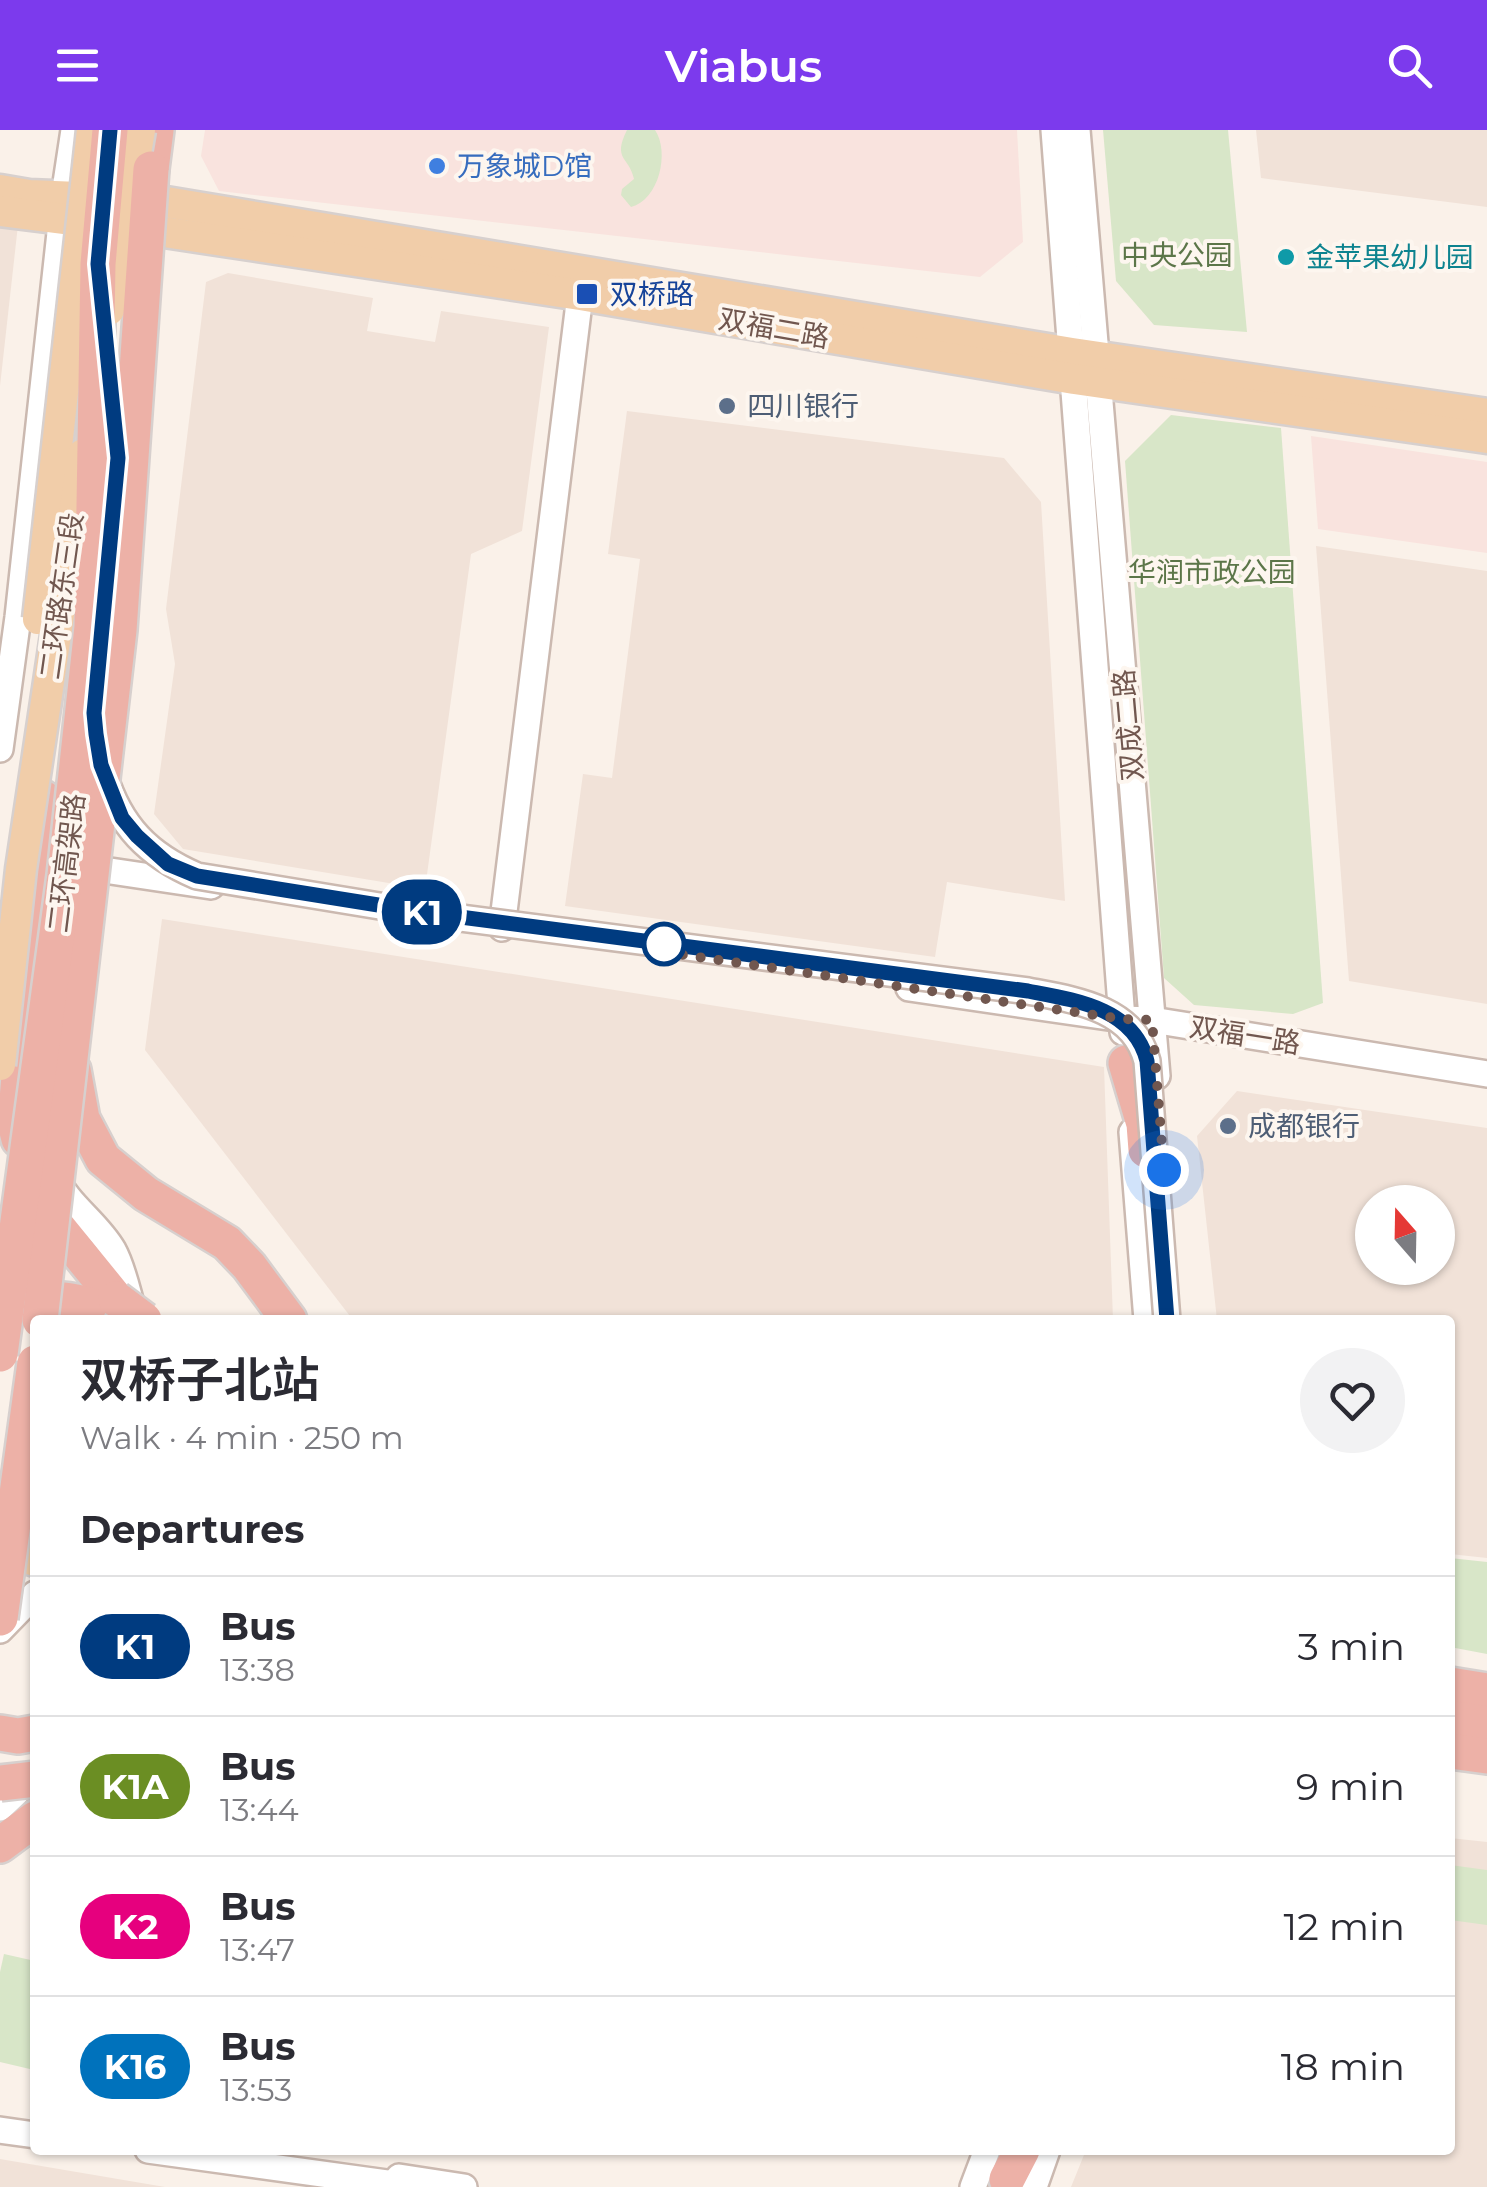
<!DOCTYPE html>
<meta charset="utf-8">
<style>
:root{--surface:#fff;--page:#f2f2f3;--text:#2b2b33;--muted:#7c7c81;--line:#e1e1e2;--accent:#7c3aed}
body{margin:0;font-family:Montserrat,"Noto Sans SC",sans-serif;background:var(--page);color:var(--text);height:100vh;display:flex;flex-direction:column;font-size:38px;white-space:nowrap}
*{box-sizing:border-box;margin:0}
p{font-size:32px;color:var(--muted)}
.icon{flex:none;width:55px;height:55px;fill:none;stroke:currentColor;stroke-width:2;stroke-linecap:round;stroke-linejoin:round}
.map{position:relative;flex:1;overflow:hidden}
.drawer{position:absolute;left:30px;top:1185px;width:1425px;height:840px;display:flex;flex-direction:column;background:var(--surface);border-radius:10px;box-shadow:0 2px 8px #0004}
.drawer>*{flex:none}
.badge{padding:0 20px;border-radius:32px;font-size:35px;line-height:65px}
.needle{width:65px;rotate:340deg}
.buttons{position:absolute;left:1355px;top:1055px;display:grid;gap:20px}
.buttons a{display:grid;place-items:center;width:100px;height:100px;border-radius:50%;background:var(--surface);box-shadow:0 2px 8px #0004;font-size:50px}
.you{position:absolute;width:50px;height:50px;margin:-25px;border:8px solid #fff;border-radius:50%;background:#1a73e8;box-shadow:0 0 0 15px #1a73e833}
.map>.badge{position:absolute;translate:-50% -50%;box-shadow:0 0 0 5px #fff}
h2{padding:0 50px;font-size:38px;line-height:90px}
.round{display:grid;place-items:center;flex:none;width:105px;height:105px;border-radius:52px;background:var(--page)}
.summary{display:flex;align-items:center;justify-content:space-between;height:170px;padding:0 50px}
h1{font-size:48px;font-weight:600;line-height:75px}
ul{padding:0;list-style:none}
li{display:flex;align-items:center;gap:30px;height:140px;padding:0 50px;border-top:2px solid var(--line)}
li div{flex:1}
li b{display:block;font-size:38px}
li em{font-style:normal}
li .badge{min-width:110px;font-weight:700;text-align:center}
header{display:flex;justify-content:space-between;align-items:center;height:130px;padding:0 50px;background:var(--accent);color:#fff;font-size:45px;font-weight:600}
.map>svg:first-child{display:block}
.residential{fill:#f1e2d8;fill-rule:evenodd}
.commercial{fill:#f9e3de}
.green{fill:#d8e6c8}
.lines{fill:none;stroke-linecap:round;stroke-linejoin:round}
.minor-casing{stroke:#cbb9b0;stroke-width:30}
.major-casing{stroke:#d7d0ce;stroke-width:35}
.highway-casing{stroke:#d7d0ce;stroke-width:40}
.minor{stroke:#fff;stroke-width:25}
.major{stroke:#f1cda9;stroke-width:30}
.highway{stroke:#edb1a7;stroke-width:35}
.minor-bridge-casing{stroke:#cbb9b0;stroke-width:30;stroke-linecap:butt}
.major-bridge-casing{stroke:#d7d0ce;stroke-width:35;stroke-linecap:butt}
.highway-bridge-casing{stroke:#d7d0ce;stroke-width:40;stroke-linecap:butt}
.minor-bridge{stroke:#fff;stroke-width:25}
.major-bridge{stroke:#f1cda9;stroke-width:30}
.highway-bridge{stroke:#edb1a7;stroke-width:35}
.line-casing{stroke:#fff;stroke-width:22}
.line{stroke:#003b80;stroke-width:15}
.walk{stroke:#71574f;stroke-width:10;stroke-dasharray:0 18}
.shop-dot{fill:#3f7fe0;stroke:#fdf6ef;stroke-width:4}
.culture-dot{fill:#0f9aa8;stroke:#fdf6ef;stroke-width:4}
.transit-dot{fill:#1a4fb4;stroke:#fdf6ef;stroke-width:4}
.service-dot{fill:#5c6f8a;stroke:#fdf6ef;stroke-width:4}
.stop-dot{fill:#fff;stroke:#003b80;stroke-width:5}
.labels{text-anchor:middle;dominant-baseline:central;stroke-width:8;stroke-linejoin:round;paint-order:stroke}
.shop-label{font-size:28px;fill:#366cbe;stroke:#fdf6ef;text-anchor:start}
.park-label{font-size:28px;fill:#5c7649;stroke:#fdf6ef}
.culture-label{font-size:28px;fill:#0d838f;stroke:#fdf6ef;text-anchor:start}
.transit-label{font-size:28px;fill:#164399;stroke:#fdf6ef;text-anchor:start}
.street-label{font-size:28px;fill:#71574f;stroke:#fdf6ef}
.service-label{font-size:28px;fill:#4e5e75;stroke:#fdf6ef;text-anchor:start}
</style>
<header><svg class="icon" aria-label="menu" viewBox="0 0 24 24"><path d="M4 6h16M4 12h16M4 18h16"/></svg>Viabus<svg class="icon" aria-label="search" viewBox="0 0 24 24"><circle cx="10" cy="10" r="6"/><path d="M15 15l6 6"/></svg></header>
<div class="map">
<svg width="1487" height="2057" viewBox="0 0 1487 2057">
<rect width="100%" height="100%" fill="#faf1e9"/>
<g class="residential">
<path d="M1256,0H1487V77L1261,48Z"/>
<path d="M0,84L19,86L0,256Z"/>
<path d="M228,143L373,168L367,201L435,212L441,181L549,197L522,401L471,424L425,759L183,719L154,684L175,534L166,479L206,152Z"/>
<path d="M627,281L1004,328L1041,372L1065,771L947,752L935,827L565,776L583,644L612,648L640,429L608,424Z"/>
<path d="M1316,416L1487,441V874L1349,851Z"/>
<path d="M162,789L1104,937L1113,1190H353L145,920Z"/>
<path d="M1237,961L1487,998V1428L1450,1424V1190H1217L1197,1006ZM1372,1072H1438V1138H1372Z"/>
<path d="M1450,1708L1487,1712V2057H1071L1086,2020H1450Z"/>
<path d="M0,2029L165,2057H0Z"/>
</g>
<g class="commercial">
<path d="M205,0H1017L1023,112L980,147L219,61L201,26Z"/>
<path d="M1311,306L1487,332V423L1318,399Z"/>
</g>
<g class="green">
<path d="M627,0H655C670,22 659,70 631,77L621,65L622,59L634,49C629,26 612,30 627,0Z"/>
<path d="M1103,0H1228L1247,202L1154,195L1116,151Z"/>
<path d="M1171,285L1281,298L1323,873L1293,884L1194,875L1164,848L1125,331Z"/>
<path d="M1450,1428L1487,1432V1524L1450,1517Z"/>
<path d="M1450,1735L1487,1740V1795L1450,1790Z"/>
<path d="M4,1824L35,1831L34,1940L0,1932V1842Z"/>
</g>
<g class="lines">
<g class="minor-casing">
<g id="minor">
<path d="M1054,0L1123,902"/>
<path d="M1077,0L1157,946"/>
<path d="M0,619L18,487L64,66L74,0"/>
<path d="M77,736L211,756"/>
<path d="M502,798L580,165"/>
<path d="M909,858L1122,889L1152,890L1487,944"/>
<path d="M1132,1002L1147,1190"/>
<path d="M55,1045C66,1074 97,1092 113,1120C123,1138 127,1161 133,1180"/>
<path d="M0,1500L35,1464"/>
<path d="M0,1678L33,1647"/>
<path d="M0,2000L35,2005"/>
<path d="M148,2020L416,2057"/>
<path d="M399,2047L464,2057"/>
<path d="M973,2057L987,2020"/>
<path d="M1034,2057L1047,2020"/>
</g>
</g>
<g class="major-casing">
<g id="major">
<path d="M0,60L29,65L154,70L1072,223L1487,284"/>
<path d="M0,81L151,100L580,165L1074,249L1487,308"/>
<path d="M0,1420L35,1431"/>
</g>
</g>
<g class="highway-casing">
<g id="highway">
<path d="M151,39L156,0"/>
<path d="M1126,933L1144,994L1146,1020"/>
<path d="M73,940L82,989L103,1029L146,1064L227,1113L249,1136L289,1190"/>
<path d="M19,1009L15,993L43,668"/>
<path d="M38,1073L116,1169"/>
<path d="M14,1176C46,1163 92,1170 119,1190"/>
<path d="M1450,1555L1487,1561"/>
<path d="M1450,1588L1487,1594"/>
<path d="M0,1603L18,1606L35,1603"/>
<path d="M1450,1621L1487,1626"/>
<path d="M0,1715L35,1689"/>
<path d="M1007,2049L1022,2020"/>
</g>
</g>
<use href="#minor" class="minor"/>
<use href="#major" class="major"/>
<use href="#highway" class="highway"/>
<g class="minor-bridge-casing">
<g id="minor-bridge">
<path d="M110,248L118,328"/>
<path d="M104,645C120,696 148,725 197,746L422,783L1028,861C1075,870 1134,878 1147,931L1167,1190"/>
</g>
</g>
<g class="major-bridge-casing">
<g id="major-bridge">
<path d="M109,180L140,0"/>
<path d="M38,489L92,0"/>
<path d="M0,935L21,739L83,324"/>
</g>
</g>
<g class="highway-bridge-casing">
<g id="highway-bridge">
<path d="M116,1169L144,1190"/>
<path d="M40,1190L119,500L151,39"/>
<path d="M0,1224L65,745L92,497L98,134L110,0"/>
<path d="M0,1488L35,1233"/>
<path d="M0,1653L35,1649"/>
</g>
</g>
<use href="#minor-bridge" class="minor-bridge"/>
<use href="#major-bridge" class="major-bridge"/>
<use href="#highway-bridge" class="highway-bridge"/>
</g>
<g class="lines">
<g class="line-casing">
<path id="line" d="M110,0L98,134L118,328L94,583L96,604L101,635L122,688L137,706L168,734L197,746L422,782L1028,861C1075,870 1134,878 1147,931L1167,1190"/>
</g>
<use href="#line" class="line"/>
<path class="walk" d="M664,814L657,821L1122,889L1152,890L1164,1040"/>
</g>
<circle class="shop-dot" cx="437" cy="36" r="10"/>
<circle class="culture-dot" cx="1286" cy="127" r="10"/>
<rect class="transit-dot" x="575" y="152" width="24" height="24" rx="5"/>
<g class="service-dot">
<circle cx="727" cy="276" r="10"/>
<circle cx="1228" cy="996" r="10"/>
</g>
<circle class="stop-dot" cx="664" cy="814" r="20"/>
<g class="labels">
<g class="shop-label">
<text x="457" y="36">万象城D馆</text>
</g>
<g class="park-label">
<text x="1177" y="125">中央公园</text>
<text x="1212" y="442">华润市政公园</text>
</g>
<g class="culture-label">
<text x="1306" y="127">金苹果幼儿园</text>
</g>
<g class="transit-label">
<text x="610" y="164">双桥路</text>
</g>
<g class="street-label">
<text transform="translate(774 198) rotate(10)">双福二路</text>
<text transform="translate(61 466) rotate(-82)">二环路东三段</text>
<text transform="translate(1128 595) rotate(-95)">双成二路</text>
<text transform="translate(66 733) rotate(-83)">二环高架路</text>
<text transform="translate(1245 905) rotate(9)">双福一路</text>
</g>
<g class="service-label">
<text x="747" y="276">四川银行</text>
<text x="1248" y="996">成都银行</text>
</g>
</g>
</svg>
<div class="buttons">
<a><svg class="needle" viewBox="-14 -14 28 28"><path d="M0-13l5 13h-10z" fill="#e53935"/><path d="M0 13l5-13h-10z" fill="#7c7c81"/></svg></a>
</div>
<div class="you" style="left:1164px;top:1040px"></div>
<b class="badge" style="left:422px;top:782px;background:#003b80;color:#fff">K1</b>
<section class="drawer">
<div class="summary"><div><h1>双桥子北站</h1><p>Walk · 4 min · 250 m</p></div><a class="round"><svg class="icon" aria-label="heart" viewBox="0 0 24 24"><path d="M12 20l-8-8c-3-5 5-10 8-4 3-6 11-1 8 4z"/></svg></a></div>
<h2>Departures</h2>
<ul>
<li><span class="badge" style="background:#003b80;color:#fff">K1</span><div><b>Bus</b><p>13:38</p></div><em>3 min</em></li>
<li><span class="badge" style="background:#6b8e23;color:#fff">K1A</span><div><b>Bus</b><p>13:44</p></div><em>9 min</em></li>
<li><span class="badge" style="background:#e6007e;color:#fff">K2</span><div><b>Bus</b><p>13:47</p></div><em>12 min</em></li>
<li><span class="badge" style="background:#0072bc;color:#fff">K16</span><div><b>Bus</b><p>13:53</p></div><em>18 min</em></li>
</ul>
</section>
</div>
